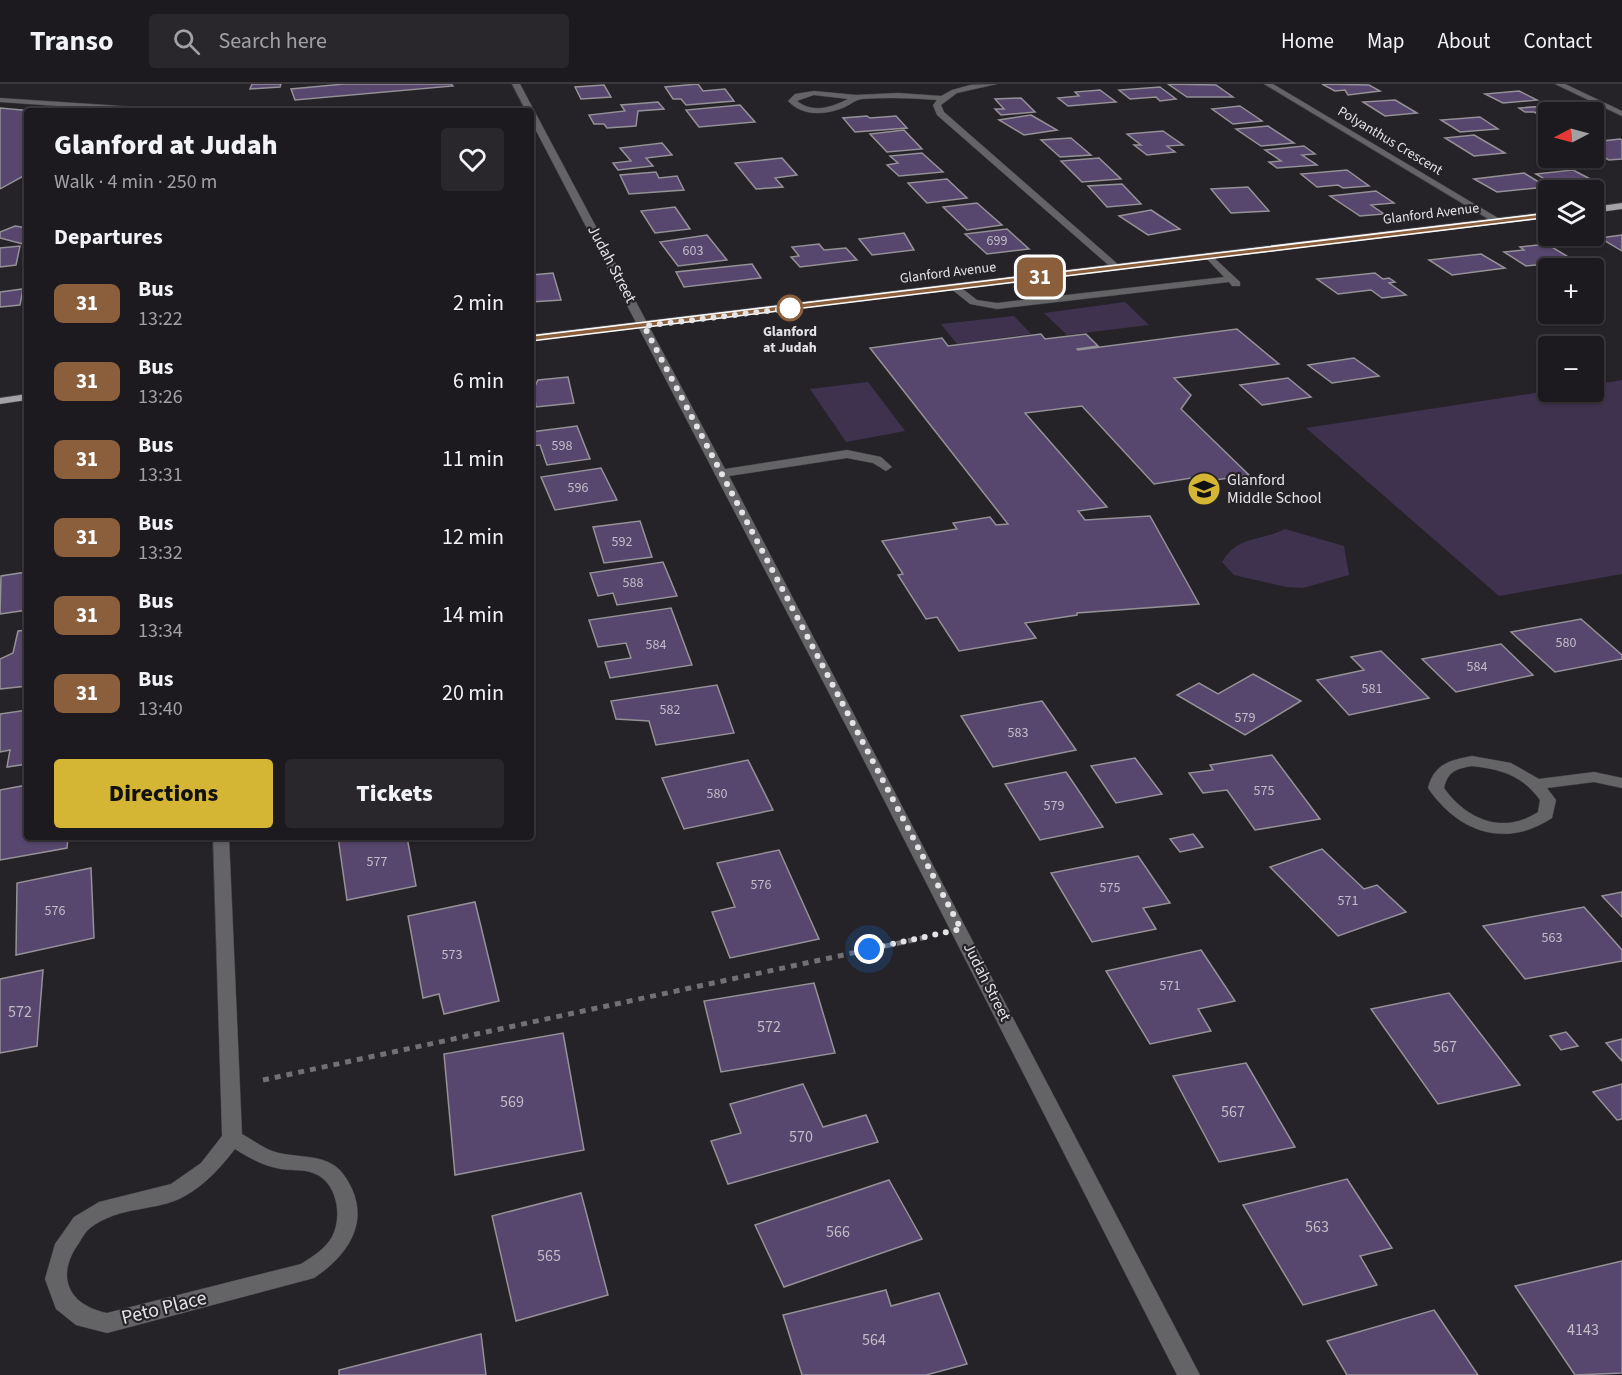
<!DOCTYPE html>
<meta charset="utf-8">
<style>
:root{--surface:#1c1a1e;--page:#29272b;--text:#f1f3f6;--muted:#a0a1a4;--line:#3a383c;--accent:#d5b534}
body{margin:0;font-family:"Source Sans 3",sans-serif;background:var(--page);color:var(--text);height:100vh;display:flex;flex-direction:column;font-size:22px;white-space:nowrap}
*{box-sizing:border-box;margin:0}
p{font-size:20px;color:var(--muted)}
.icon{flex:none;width:33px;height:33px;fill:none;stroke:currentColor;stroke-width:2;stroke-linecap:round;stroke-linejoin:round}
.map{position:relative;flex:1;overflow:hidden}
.side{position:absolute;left:24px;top:24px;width:510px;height:732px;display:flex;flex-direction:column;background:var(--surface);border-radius:6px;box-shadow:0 2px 4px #0004,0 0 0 2px var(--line)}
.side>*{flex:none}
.badge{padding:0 12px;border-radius:9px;font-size:21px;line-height:39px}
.needle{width:39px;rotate:264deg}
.fabs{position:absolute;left:1538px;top:18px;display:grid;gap:12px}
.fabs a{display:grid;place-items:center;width:66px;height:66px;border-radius:6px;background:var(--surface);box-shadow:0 2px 4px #0004,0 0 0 2px var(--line);font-size:30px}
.you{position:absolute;width:30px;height:30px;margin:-15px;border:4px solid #fff;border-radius:50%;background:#1a73e8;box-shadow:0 0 0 9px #1a73e833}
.map>.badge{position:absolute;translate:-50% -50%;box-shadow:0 0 0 3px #fff}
h2{padding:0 30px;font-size:22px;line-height:54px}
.round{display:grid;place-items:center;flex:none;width:63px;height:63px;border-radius:6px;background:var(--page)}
.summary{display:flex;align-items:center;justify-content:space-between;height:102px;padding:0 30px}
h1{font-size:28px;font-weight:800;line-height:45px}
.primary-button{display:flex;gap:12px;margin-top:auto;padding:12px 30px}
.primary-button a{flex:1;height:69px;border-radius:6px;background:var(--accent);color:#111;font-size:24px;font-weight:800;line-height:69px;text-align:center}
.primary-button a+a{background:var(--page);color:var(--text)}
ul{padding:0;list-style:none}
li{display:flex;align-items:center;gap:18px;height:78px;padding:0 30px}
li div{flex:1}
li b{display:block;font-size:22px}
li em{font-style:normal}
li .badge{min-width:66px;font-weight:700;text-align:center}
header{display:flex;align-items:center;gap:36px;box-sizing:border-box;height:84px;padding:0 30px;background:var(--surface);border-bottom:2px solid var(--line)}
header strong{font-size:28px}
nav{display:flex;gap:33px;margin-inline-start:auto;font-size:21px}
.search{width:420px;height:54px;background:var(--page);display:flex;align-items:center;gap:15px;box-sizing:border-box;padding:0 21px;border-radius:6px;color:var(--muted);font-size:22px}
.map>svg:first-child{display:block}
.green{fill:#3f324e}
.building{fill:#57466d;stroke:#949197;stroke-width:1.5}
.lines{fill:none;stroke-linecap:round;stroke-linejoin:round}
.minor-casing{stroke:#403e43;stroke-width:1}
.major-casing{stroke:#403e43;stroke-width:1}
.path{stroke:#717074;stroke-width:5;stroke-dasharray:6 6;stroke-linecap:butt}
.minor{fill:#646365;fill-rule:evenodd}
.major{fill:#a4a2a7;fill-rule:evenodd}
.line{fill:#8b5e3c;stroke:#fff;stroke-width:1.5}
.walk{stroke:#e4e3e6;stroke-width:6;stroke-dasharray:0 10.8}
.stop-dot{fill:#fff;stroke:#8b5e3c;stroke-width:3}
.labels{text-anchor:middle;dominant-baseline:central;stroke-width:4.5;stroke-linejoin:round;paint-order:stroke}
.far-street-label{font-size:14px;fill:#e4e3e6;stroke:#252328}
.number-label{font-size:14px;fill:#c1bcc8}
.far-stop-label{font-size:14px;font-weight:bold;fill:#e4e3e6;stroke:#252328}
.street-label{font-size:16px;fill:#e4e3e6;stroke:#252328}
.poi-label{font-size:16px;fill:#e4e3e6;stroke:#252328;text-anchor:start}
.near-number-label{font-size:16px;fill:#c1bcc8}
.near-street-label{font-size:20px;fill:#e4e3e6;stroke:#252328}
</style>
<header>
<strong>Transo</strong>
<div class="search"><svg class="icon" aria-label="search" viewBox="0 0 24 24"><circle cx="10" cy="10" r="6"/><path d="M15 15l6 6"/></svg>Search here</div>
<nav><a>Home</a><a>Map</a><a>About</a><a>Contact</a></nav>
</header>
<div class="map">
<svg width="1622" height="1291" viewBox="0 0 1622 1291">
<rect width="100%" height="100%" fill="#252328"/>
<g class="green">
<path d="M1125,218L1149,241L1067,251L1044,229Z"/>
<path d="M1014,232L1031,250L957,260L941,240Z"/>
<path d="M1622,296V490L1499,512L1306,344L1548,307L1593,308V301Z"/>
<path d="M868,298L905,347L846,358L810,305Z"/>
<path d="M1285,445L1344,462L1349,491L1303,504L1286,503L1234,491L1222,478C1238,451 1259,458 1285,445Z"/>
</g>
<g class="building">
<path d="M252,0H281L280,3L250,5Z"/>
<path d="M344,0H451L453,2L295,16L291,5Z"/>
<path d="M698,0L703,7L725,5L734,17L686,21L681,15H673L665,3Z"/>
<path d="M1168,0L1216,1L1233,13H1187Z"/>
<path d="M1322,0L1369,1L1380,7L1348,11L1345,6L1335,7Z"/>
<path d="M604,1L611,13L581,15L575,3Z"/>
<path d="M1160,3L1176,15L1160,17L1156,13L1130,15L1119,6Z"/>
<path d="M1100,6L1116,18L1068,22L1058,14L1079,12L1075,8Z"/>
<path d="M1519,7L1537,16L1503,19L1485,10Z"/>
<path d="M1021,14L1035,28L1001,31L995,25H1004L995,15Z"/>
<path d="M1395,16L1417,29L1385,32L1363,18Z"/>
<path d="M658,18L664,25L638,27L636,42L607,44L604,40H594L589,31L625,27L621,21Z"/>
<path d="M740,21L755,38L699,43L686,26Z"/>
<path d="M1559,21L1575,28H1548V35L1534,28H1525L1519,24Z"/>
<path d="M1240,22L1262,37L1233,40L1212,25Z"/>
<path d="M0,24L33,27H27V90L0,105Z"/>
<path d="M1031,31L1057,46L1024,51L999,36Z"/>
<path d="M867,32L870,34L896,32L907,44L855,48L843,34Z"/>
<path d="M1480,33L1498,45L1460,48L1441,36Z"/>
<path d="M1268,42L1294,59L1261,62L1236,45Z"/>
<path d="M904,46L922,65L887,68L870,50Z"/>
<path d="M1163,47L1183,61L1167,62L1175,68L1147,71L1134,61H1141L1127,50Z"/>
<path d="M1474,51L1505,69L1474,72L1445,54Z"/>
<path d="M1071,54L1091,71L1060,73L1041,56Z"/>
<path d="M1620,55L1622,56V75L1609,76L1593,68V58Z"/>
<path d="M662,59L672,71L646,74L653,82L618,86L613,79L631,77L620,64Z"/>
<path d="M1304,62L1315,70L1302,71L1317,81L1277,84L1269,78L1281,77L1265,66Z"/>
<path d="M922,69L943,88L899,92L887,81L898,79L890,72Z"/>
<path d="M782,74L797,91L775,94L783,103L756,105L735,79Z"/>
<path d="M1099,74L1121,95L1082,98L1061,77Z"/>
<path d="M1347,86L1369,102L1343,104L1338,101L1317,103L1301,90Z"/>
<path d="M1573,86L1594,97L1551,99L1536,90Z"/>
<path d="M656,88L659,94L677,92L684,106L629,110L620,91Z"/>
<path d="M1524,89L1547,103L1497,108L1474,95Z"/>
<path d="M947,95L967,114L927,119L908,99Z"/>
<path d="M1122,100L1141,120L1107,123L1088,102Z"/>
<path d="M1248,103L1269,127L1231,129L1211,105Z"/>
<path d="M1376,107L1394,119L1371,121L1384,130L1360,132L1330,112Z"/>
<path d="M977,119L1002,141L967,146L943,123Z"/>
<path d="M675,123L690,145L655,149L641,127Z"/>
<path d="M1151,126L1180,145L1148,151L1119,132Z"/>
<path d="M15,142L27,144V161L0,154V148Z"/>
<path d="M1007,145L1029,165L987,170L965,150Z"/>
<path d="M904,149L914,166L872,171L859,155Z"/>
<path d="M707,151L727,176L678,182L660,158Z"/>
<path d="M1622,151V167L1600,154Z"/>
<path d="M819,160L824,166L846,164L857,176L800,183L791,173L799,172L792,163Z"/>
<path d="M1547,160L1583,182L1564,184L1555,179L1526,182L1504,168L1524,166L1520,163Z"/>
<path d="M20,162L16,181L0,183V164Z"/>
<path d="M1481,170L1505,184L1452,191L1429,176Z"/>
<path d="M752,180L761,194L684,203L676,188Z"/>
<path d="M553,189L561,216L531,218V191Z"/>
<path d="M1375,189L1383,195L1389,194L1395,198L1389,199L1406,211L1382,214L1371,206L1338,210L1317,195Z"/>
<path d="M23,205L20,221L0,223V208Z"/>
<path d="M1237,245L1279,280L1174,294L1191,311L1181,325L1249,391L1209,397L1204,392L1154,400L1082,322L1025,329L1107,423L1078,427L1085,436L1150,432L1199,520L1077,529V531L1025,539L1036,554L959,567L937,533L926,535L898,491L903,490L882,457L957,445L953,439L990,433L996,441L1008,440L870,264L942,254L948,262L1041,250L1045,255L1086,250L1098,262L1077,265L1078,266Z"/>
<path d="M1354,274L1379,292L1332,299L1308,281Z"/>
<path d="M568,293L574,319L536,323L535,315H531V302H535L538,296Z"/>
<path d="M1288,294L1311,313L1262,321L1240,301Z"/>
<path d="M577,342L590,375L547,381L540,361L531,362V348Z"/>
<path d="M601,384L617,416L555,426L541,393Z"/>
<path d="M640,437L652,473L604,479L593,443Z"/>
<path d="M663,478L677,512L617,521L613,509L598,512L590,489Z"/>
<path d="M27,479V526L0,530L1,492L26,488Z"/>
<path d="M671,524L692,581L610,594L605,578L631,574L626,559L598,563L589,536Z"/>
<path d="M1581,535L1622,571V575L1555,588L1511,548Z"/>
<path d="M27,546V602L0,605V575L13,569L18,547Z"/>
<path d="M1501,560L1533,591L1456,608L1422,575Z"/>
<path d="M1381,567L1429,614L1349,631L1317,596L1364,586L1351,573Z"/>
<path d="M1253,590L1301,617L1245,651L1177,611L1199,599L1218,610Z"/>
<path d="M717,601L734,649L656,661L649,637L616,635L611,617Z"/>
<path d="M1042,617L1076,666L993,683L961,632Z"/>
<path d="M27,626V680L7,683L10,666L0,668V630Z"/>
<path d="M1272,671L1320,735L1255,746L1227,706L1203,709L1189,689L1213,686L1210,681Z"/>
<path d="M1135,674L1162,710L1116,719L1091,682Z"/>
<path d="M748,676L773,726L684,745L662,694Z"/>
<path d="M1066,688L1103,743L1040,756L1005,700Z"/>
<path d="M27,701V753H68L67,764L0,776V706Z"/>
<path d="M1193,750L1203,763L1180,768L1170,755Z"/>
<path d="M338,753H407L416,802L347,816Z"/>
<path d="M1322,765L1364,805L1377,801L1406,828L1338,852L1270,783Z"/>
<path d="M779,766L819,855L730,874L712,828L735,823L717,779Z"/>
<path d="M1138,772L1170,819L1143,824L1156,845L1092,858L1051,789Z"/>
<path d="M91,784L94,854L16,871L17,799Z"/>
<path d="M1622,808V833L1602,812Z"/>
<path d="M475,818L499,917L444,930L439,910L423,914L408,832Z"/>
<path d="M1584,823L1622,866V877L1525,895L1483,842Z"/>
<path d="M1201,866L1235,917L1198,925L1211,947L1150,960L1106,887Z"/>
<path d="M43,886L37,962L0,969V895Z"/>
<path d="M814,899L835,969L721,988L704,917Z"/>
<path d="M1449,909L1520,1001L1438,1020L1371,925Z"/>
<path d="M1566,948L1578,962L1561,966L1550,952Z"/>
<path d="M563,949L584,1066L455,1091L444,970Z"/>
<path d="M1622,955V977L1606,959Z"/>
<path d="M1246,979L1295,1063L1219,1078L1173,992Z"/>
<path d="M803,1000L823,1043L866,1031L878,1058L728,1100L711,1057L741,1049L730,1020Z"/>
<path d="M1622,1000V1035L1617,1036L1593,1008Z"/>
<path d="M1347,1095L1392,1164L1360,1172L1377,1201L1303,1221L1243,1121Z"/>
<path d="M889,1096L922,1155L784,1203L755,1141Z"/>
<path d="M581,1109L608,1211L516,1237L492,1132Z"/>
<path d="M1622,1177V1289L1575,1291L1515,1202Z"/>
<path d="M886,1206L891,1222L939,1209L967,1280L926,1291H802L783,1231Z"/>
<path d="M1434,1226L1478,1291H1347L1327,1257Z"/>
<path d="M481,1250L486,1291H339V1286Z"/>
</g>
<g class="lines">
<g class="minor-casing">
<g id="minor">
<path d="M512,0H520L725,385L847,366L881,373L892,383L886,387L873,379L847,374L729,392L1200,1291H1177L855,659L531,37V27H526Z"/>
<path d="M997,0L957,9L941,21L944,28L1120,182V186H1114L937,31L933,21L937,16C912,14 887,13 862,15C855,16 851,20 845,23C826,31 803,33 788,17L795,10L814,7L856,11L898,9L941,12L952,6L970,1ZM814,11L848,15C832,23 813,30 797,17Z"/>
<path d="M1264,0H1273L1503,137L1495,139Z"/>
<path d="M1555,0H1565L1622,27V32Z"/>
<path d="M0,14L136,23L140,25L130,27L0,18Z"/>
<path d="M1209,169L1240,198V202H1232L1229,198L997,225L970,220L950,204L959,202L977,216L997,219L1224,193L1204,172Z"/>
<path d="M1472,672L1511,679L1539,695L1594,688L1622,694V704L1594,698L1547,704L1556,716L1552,734C1505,765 1458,748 1428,704C1434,680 1450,676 1472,672ZM1472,682C1501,685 1523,692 1540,716L1538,728C1503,751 1467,736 1444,704C1448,687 1456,685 1472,682Z"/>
<path d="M213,753H229L242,1050C253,1056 265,1066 279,1069C296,1073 312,1071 328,1078C340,1083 347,1094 352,1105C369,1143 344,1174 314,1194L107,1249L76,1241L56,1225L45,1195L55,1160L74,1133L99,1118L171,1100L201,1079L222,1052ZM235,1065C249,1074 264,1082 281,1085C292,1087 303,1085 313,1089C337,1097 343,1132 332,1153C325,1165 312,1173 301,1180L107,1229C68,1221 55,1192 79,1159C82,1154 85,1148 90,1144C120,1121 157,1128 185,1112C206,1100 220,1084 235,1065Z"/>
</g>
</g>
<g class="major-casing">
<g id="major">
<path d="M1622,119V125L1593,129V123Z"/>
<path d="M1548,128V134L531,257V251Z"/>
<path d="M27,310V316L0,320V314Z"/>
</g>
</g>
<path class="path" d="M263,996L927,853"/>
<use href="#minor" class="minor"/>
<use href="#major" class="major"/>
</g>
<path class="line" d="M1548,129L1551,133L531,257L527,254L531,252Z"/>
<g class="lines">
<path class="walk" d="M790,224L800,223L644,242L961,845L869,865"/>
</g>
<defs>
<g id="school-disc" transform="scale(1.725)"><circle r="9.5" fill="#d5b534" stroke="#252328"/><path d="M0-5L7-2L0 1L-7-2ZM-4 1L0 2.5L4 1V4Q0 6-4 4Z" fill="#111"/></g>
</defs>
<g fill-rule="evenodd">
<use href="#school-disc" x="1204" y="405"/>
</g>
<circle class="stop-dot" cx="790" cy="224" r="12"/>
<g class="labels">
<g class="far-street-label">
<text transform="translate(1390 57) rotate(31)">Polyanthus Crescent</text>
<text transform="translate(1431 130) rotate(-7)">Glanford Avenue</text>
<text transform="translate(948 189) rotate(-7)">Glanford Avenue</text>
</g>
<g class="number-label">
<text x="997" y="157">699</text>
<text x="693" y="167">603</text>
<text x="562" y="362">598</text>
<text x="578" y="404">596</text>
<text x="622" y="458">592</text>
<text x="633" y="499">588</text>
<text x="1566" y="559">580</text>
<text x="656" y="561">584</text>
<text x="1477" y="583">584</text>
<text x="1372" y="605">581</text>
<text x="670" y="626">582</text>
<text x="1245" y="634">579</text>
<text x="1018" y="649">583</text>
<text x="1264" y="707">575</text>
<text x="717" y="710">580</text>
<text x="1054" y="722">579</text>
<text x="377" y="778">577</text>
<text x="761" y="801">576</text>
<text x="1110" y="804">575</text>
<text x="1348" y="817">571</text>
<text x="55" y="827">576</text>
<text x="1552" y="854">563</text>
<text x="452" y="871">573</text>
<text x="1170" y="902">571</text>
</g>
<g class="far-stop-label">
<text x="790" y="248">Glanford<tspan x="790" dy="16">at Judah</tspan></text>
</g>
<g class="street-label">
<text transform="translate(612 180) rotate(62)">Judah Street</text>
<text transform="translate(987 898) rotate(63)">Judah Street</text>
</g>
<g class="poi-label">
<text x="1227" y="396">Glanford<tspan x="1227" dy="18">Middle School</tspan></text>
</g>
<g class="near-number-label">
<text x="20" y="928">572</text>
<text x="769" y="943">572</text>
<text x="1445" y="963">567</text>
<text x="512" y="1018">569</text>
<text x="1233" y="1028">567</text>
<text x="801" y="1053">570</text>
<text x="1317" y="1143">563</text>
<text x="838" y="1148">566</text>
<text x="549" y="1172">565</text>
<text x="1583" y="1246">4143</text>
<text x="874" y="1256">564</text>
</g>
<g class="near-street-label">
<text transform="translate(164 1224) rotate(-14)">Peto Place</text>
</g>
</g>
</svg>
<div class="fabs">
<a><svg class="needle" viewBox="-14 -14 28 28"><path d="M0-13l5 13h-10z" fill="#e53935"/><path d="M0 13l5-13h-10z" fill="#a0a1a4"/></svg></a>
<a><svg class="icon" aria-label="layers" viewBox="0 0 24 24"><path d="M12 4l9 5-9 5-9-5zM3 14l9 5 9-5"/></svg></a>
<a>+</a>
<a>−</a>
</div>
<div class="you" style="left:869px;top:865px"></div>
<b class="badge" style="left:1040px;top:193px;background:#8b5e3c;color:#fff">31</b>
<section class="side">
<div class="summary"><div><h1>Glanford at Judah</h1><p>Walk · 4 min · 250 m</p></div><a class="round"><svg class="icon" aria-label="heart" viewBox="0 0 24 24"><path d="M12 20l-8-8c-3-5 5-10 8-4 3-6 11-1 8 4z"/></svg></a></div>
<h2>Departures</h2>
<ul>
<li><span class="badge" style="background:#8b5e3c;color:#fff">31</span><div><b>Bus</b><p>13:22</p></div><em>2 min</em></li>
<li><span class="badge" style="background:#8b5e3c;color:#fff">31</span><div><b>Bus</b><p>13:26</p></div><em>6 min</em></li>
<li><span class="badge" style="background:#8b5e3c;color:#fff">31</span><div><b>Bus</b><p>13:31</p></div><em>11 min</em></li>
<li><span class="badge" style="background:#8b5e3c;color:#fff">31</span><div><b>Bus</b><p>13:32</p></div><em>12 min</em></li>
<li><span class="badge" style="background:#8b5e3c;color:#fff">31</span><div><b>Bus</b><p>13:34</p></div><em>14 min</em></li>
<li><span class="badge" style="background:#8b5e3c;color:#fff">31</span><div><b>Bus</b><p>13:40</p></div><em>20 min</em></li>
</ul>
<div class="primary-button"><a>Directions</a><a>Tickets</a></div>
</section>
</div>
